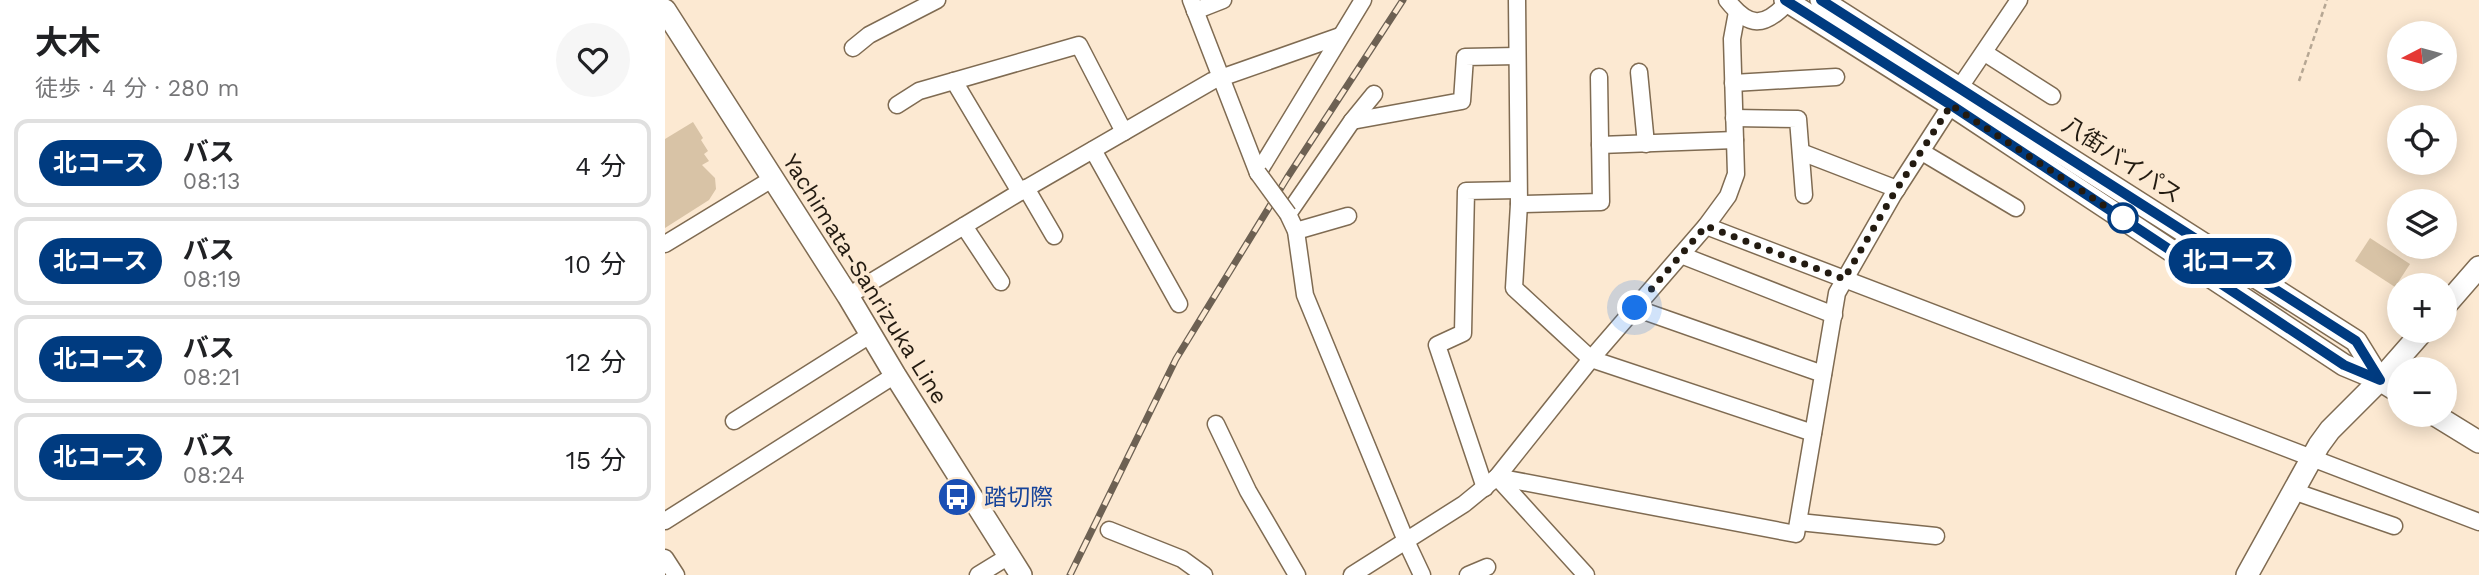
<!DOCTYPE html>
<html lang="ja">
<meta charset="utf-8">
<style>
:root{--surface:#fff;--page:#f6f6f6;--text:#202124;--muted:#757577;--line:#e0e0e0}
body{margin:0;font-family:"Work Sans","Noto Sans JP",sans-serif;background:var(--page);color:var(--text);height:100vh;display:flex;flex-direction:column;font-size:26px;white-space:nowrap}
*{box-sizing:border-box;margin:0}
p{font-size:23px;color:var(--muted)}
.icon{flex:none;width:38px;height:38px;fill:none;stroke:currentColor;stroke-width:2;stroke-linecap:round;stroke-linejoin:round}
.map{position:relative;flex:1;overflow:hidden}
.side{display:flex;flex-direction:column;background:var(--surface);width:665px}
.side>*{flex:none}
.badge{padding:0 14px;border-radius:23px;font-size:24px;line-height:46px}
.needle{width:46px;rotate:264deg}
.tools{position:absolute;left:1722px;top:21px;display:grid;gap:14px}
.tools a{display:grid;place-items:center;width:70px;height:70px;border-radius:50%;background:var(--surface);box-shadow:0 4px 18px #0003;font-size:35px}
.you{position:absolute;width:35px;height:35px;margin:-18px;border:5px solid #fff;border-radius:50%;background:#1a73e8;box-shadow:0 0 0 10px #1a73e833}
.map>.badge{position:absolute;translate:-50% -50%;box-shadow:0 0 0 4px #fff}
.round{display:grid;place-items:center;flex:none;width:74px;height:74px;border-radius:37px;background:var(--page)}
.overview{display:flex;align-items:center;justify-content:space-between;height:119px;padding:0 35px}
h1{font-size:33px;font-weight:700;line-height:52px}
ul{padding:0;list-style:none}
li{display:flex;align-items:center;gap:21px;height:88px;margin:0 14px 10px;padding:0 21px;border:4px solid var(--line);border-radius:14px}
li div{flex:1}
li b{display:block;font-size:26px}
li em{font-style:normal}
li .badge{min-width:77px;font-weight:700;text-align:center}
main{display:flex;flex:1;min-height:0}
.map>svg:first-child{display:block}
.building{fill:#d8c3a6}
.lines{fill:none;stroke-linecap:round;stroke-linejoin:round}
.minor-casing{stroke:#7f6b52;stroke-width:19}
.major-casing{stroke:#7f6b52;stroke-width:24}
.path{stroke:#b6a794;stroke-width:2.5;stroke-dasharray:5 3.5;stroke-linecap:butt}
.minor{stroke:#fff;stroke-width:16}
.major{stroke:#fff;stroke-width:21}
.rail-casing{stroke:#6d6153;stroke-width:7}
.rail{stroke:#fce9d2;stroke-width:4.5;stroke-dasharray:13;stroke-linecap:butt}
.minor-bridge-casing{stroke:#7f6b52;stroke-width:19;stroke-linecap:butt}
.minor-bridge{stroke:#fff;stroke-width:16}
.line-casing{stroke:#fff;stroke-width:16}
.line{stroke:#003b80;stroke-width:10}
.walk{stroke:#231b11;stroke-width:7;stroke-dasharray:0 12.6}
.stop-dot{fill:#fff;stroke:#003b80;stroke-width:3.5}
.labels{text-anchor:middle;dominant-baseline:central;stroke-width:7;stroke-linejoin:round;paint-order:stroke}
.street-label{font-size:23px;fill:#231b11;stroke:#fce9d2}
.transit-label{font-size:23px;fill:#164399;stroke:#fce9d2;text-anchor:start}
</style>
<main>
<section class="side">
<div class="overview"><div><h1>大木</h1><p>徒歩 · 4 分 · 280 m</p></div><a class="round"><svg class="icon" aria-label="heart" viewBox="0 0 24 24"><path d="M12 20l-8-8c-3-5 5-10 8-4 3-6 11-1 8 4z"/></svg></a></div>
<ul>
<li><span class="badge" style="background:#003b80;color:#fff">北コース</span><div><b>バス</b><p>08:13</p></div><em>4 分</em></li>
<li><span class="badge" style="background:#003b80;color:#fff">北コース</span><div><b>バス</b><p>08:19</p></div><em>10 分</em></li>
<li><span class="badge" style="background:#003b80;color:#fff">北コース</span><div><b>バス</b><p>08:21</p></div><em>12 分</em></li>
<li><span class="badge" style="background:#003b80;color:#fff">北コース</span><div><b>バス</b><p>08:24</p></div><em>15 分</em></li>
</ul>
</section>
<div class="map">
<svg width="1814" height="575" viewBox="0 0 1814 575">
<rect width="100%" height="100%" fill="#fce9d2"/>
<g class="building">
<path d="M28,122L38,138L36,140L43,151L39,154L44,161L37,165L50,178L51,189L44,200L0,228V139Z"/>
<path d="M1705,238L1745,264L1730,287L1690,261Z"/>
</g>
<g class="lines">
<g class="minor-casing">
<g id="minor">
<path d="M526,0L593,173"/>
<path d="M852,0L854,204L849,288L926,359L1148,433"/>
<path d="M1062,0C1084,28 1099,28 1123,2"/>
<path d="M530,11L558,0"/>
<path d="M188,48L204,35L272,0"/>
<path d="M1320,53L1387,96"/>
<path d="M974,72L981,144"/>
<path d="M289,81L355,192"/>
<path d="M1068,83L1171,77"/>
<path d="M1295,87L1354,0"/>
<path d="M709,94L687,121L623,214L631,231L640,295L741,541L757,575"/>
<path d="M232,105L254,91L414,45L459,132"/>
<path d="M1069,118L1133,119L1139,195"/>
<path d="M687,121L797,101L800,57L852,56"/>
<path d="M935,145L1070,140"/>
<path d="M428,150L514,304"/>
<path d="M1136,152L1232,189"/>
<path d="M1257,152L1351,208"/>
<path d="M593,173L698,0"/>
<path d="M361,188L389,236"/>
<path d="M854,204L936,202L934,77"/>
<path d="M299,226L336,282"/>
<path d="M1041,226L1814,522"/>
<path d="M631,231L683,216"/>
<path d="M0,244L107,179"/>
<path d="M1016,255L1169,315"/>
<path d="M183,296L355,192L547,81L675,36"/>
<path d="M970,308L1158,374"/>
<path d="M69,421L205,335"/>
<path d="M551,424L583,491L632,575"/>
<path d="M832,477L1131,534L1172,293L1228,195L1286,105"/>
<path d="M832,477L921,575"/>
<path d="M820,488L772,345L798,333L801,191L853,190"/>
<path d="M1628,491L1729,526"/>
<path d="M0,521L230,375"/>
<path d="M1134,522L1271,536"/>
<path d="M444,530L517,559L539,575"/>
<path d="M0,558L11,575"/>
<path d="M313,575L344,556"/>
<path d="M687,575L799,504L832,477L926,359L1041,226L1063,196L1071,174L1067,39L1072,12"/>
<path d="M803,575L822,567"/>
</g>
</g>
<g class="major-casing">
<g id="major">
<path d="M1120,0L1286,105L1679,365L1715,380L1734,392"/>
<path d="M1156,0L1691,341L1715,380"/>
<path d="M0,10L183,296L230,375L356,575"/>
<path d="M1780,306L1814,267"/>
<path d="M1770,415L1814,442"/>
<path d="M1582,575L1654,445L1665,430L1715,380L1758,331"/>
</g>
</g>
<path class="path" d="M1634,81L1662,0"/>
<use href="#minor" class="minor"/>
<use href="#major" class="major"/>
<g class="rail-casing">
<path id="rail" d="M405,575L511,359L622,178L738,0"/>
</g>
<use href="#rail" class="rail"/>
<g class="minor-bridge-casing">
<path id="minor-bridge" d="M593,173L623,214"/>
</g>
<use href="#minor-bridge" class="minor-bridge"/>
</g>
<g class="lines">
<g class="line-casing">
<path id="line" d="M1120,0L1286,105L1679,365L1715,380L1691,341L1156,0"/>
</g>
<use href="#line" class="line"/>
<path class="walk" d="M970,308L1041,226L1179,279L1228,195L1286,105L1458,218"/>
</g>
<defs>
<g id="bus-disc" transform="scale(2.0125)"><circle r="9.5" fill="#1a4fb4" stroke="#fce9d2"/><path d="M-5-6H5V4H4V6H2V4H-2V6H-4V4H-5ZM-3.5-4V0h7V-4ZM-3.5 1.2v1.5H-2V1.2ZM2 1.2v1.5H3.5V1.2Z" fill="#fff"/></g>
</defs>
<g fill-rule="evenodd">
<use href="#bus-disc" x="292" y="497"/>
</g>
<circle class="stop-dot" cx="1458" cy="218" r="14"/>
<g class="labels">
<g class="street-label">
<text transform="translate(1457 160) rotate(33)">八街バイパス</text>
<text transform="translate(200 279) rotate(58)">Yachimata-Sanrizuka Line</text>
</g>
<g class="transit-label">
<text x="319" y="497">踏切際</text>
</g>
</g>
</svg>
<div class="tools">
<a><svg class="needle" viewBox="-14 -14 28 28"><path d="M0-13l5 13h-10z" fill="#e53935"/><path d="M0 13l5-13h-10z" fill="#757577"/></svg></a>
<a><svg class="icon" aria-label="locate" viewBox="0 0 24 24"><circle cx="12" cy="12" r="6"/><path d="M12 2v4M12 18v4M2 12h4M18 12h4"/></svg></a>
<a><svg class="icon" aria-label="layers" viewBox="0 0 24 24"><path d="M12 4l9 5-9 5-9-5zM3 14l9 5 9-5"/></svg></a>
<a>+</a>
<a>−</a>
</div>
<div class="you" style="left:970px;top:308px"></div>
<b class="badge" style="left:1565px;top:261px;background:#003b80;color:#fff">北コース</b>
</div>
</main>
